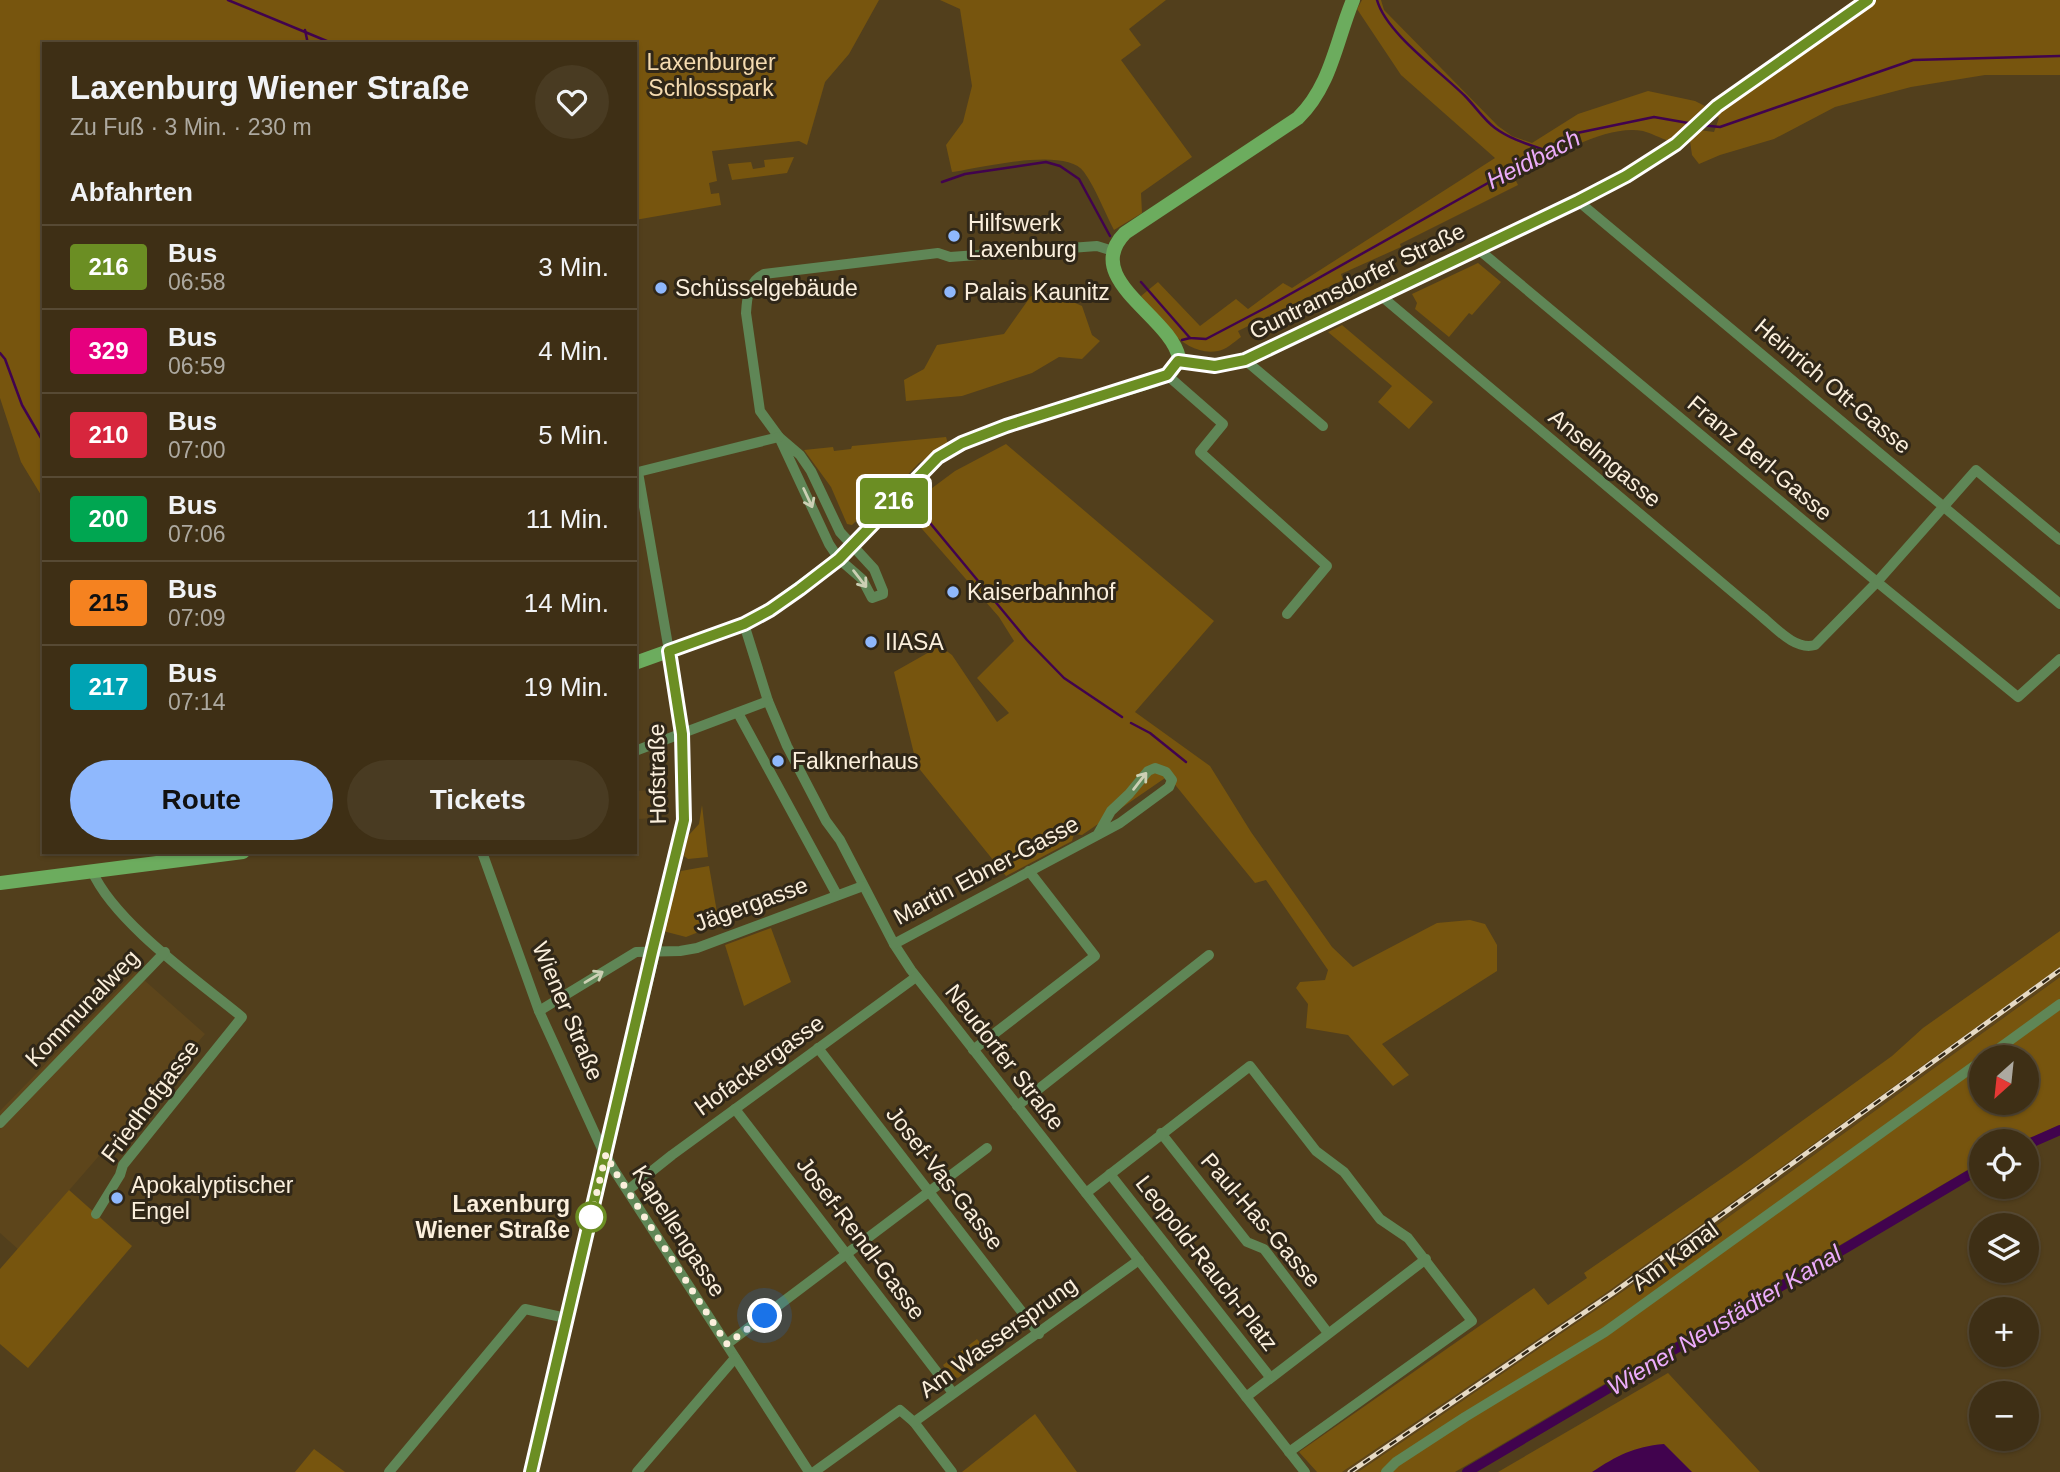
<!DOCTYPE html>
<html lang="de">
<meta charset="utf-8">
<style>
:root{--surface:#3e2f15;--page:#493b22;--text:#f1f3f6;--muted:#ada9a0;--line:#574a34;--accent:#8fb8fd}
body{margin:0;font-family:Arial,sans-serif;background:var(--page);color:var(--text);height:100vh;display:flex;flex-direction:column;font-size:26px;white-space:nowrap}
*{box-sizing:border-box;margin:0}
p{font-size:23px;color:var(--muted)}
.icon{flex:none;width:38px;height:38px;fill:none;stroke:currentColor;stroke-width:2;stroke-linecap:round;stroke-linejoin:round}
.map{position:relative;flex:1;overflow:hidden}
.side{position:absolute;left:42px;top:42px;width:595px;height:812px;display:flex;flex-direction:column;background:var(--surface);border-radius:0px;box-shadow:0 2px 5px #0004,0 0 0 2px var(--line)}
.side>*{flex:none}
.badge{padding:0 14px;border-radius:5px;font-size:24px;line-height:46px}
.needle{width:46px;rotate:207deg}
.tools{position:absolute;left:1969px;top:1045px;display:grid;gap:14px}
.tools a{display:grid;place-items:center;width:70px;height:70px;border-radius:50%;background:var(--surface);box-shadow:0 2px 5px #0004,0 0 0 2px var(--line);font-size:35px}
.you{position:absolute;width:35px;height:35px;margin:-18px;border:5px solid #fff;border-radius:50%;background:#1a73e8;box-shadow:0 0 0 10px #1a73e833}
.map>.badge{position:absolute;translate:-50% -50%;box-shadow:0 0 0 4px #fff}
h2{padding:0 28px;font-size:26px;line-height:63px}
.round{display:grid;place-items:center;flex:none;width:74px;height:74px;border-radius:37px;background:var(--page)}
.summary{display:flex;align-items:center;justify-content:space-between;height:119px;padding:0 28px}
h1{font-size:33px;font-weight:700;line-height:52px}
.action{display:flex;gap:14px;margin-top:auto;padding:14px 28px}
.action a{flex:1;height:80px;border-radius:42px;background:var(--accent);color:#111;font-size:28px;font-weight:700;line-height:80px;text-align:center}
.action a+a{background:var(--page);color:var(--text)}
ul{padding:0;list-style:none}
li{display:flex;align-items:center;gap:21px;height:84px;padding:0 28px;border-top:2px solid var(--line)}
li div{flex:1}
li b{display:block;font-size:26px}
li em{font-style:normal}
li .badge{min-width:77px;font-weight:700;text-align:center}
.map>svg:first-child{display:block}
.built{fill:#5d451b}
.green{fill:#77550e;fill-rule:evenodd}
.water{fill:#41034e}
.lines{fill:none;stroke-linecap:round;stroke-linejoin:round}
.stream{stroke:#41034e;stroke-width:2.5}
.canal{stroke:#41034e;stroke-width:10}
.street{stroke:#5f8656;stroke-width:10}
.secondary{stroke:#6cac5e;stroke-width:14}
.rail-casing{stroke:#e6dac5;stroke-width:5}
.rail{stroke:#302718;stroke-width:2.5;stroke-dasharray:8;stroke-linecap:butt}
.oneway{stroke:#ccd0b4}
.line-casing{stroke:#fff;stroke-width:16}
.line{stroke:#6b8e23;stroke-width:10}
.walk{stroke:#fbefdc;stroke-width:7;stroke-dasharray:0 12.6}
.poi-dot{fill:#8fb8fd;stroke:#302718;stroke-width:2.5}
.stop-dot{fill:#fff;stroke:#6b8e23;stroke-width:3.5}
.labels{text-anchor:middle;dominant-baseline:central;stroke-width:6;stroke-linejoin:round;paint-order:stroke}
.park-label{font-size:23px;fill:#f5dbb0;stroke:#302718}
.poi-label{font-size:23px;fill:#fbefdc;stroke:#302718;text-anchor:start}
.street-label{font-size:23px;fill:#fbefdc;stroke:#302718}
.stop-label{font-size:23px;font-weight:bold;fill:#fbefdc;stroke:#302718;text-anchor:end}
.water-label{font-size:24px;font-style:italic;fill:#ecacfb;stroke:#302718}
</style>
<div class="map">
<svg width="2060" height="1472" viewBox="0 0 2060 1472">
<rect width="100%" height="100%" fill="#523f1c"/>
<g class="built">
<path d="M654,790L656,818L638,819L635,801L639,799L636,791Z"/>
<path d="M2060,967V977L1669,1260L1358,1472H1342L1603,1295Z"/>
<path d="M135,972L205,1034L18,1249L0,1233V1111Z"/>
</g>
<g class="green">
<path d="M0,0H879L849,54L825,82L807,145L799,141L712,151L717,181L709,183L711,194L719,193L721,205L635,220V44H44V500L21,462L0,398Z"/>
<path d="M940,0H1166L1129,29L1141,45L1121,60L1192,157L1141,193L1142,213L1114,230C1104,211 1096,189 1084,172C1066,146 980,168 952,172L946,145L963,122L972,86L960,9Z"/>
<path d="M1362,0H1381L1384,10L1498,126L1512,136L1532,143L1578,114L1648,91L1695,101L1705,106L1854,0H2060V75H1985L1911,87L1835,107L1774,139L1720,155L1699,164L1692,155L1690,141L1699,130L1714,132L1719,118L1705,106L1669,141C1660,138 1651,133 1643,131C1602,124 1550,160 1514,177L1518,185L1400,244L1401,247L1341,274L1343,280L1238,331L1241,337C1234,342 1226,350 1218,351C1183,357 1161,319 1141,296L1158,282L1200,326L1236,299L1248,309L1283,283L1292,288L1495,158L1401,75L1357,9Z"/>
<path d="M794,157L787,173L732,180L728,164L751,162L753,169L765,167L764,160Z"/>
<path d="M1478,263L1501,282L1472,315L1469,313L1449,337L1415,309L1417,303L1412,294Z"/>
<path d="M1055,294L1082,306L1092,335L1100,341L1082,359L1059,357L1032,373L962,396L906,401L904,380L924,369L937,345L1004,334L1031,296Z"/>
<path d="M1342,325L1433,402L1409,429L1378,402L1392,386L1328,332Z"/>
<path d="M946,437L948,444L919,463L891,492L884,495L852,525L847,524L831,487L804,450L833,447L834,451L851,449L852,446Z"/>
<path d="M1006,444L1214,621L1135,712L1210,766L1251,832L1332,947L1353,967L1437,923L1470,920L1485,924L1497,945V971L1382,1044L1409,1075L1393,1086L1348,1035L1306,1028L1308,1004L1296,988L1300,982L1325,980L1328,970L1266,880L1255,883L1168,776L1082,835L1074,834L1072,841L1006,876L917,766L894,672L940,646L952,655L997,722L1009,713L977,678L1014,641L999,617L909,514L916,500L955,471Z"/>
<path d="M702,805L708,857L688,859L684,856L688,836L699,824Z"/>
<path d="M709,866L719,924L686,937L663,931L681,871Z"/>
<path d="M771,928L791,982L744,1006L725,945Z"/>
<path d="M2060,931V967L1603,1295L1342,1472H1317L1299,1452L1534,1288L1548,1305L1587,1278L1584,1273L1737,1168L1892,1056L1923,1028Z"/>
<path d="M2060,977V1125L2024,1141H1981V1162L1455,1472H1358L1669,1260ZM1981,1057H2026V1102H1981Z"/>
<path d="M69,1190L132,1246L28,1368L0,1344V1269Z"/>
<path d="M977,1339L989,1354L958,1378L950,1375L943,1365Z"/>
<path d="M1668,1373L1760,1472H1498Z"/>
<path d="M1035,1414L1077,1472H962Z"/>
<path d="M314,1449L345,1472H295Z"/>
</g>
<path class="water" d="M1664,1444L1692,1472H1592C1618,1455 1633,1447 1664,1444Z"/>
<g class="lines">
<g class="stream">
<path d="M228,0L334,44"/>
<path d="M1377,0C1386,33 1440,71 1465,96C1475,106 1484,120 1495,128C1510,139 1527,144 1545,150"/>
<path d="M305,30L308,44"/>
<path d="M1700,125L1720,127L1913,60L2060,56"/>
<path d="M942,182L965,174L1046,162L1060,166L1079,179L1110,236"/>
<path d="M1141,282L1190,338L1206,339L1267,307L1577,133L1654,117L1694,124"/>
<path d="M1182,340L1190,338"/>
<path d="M0,353L5,359L22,405L44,443"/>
<path d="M916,506L1027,640L1064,678L1122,717"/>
<path d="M1131,723L1150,733L1186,762"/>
</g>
<g class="canal">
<path d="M2026,1145L2060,1130"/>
<path d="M1467,1472L1981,1168"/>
</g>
<g class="street">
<path d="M1578,201L2060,604"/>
<path d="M1478,249L1877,582L2018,697L2060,659"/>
<path d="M1380,295L1760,615C1775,627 1795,651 1815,645L1877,582L1976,470L2060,540"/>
<path d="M1245,360L1323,426"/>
<path d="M1178,361L1215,366L1245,360L1578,201L1626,176L1676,144L1717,106L1868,0"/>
<path d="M1167,375L1223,424L1200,452L1327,566L1287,614"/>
<path d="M779,437L800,455L811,471L840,532L874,569L883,591V594L872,598L862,579L839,559L829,544L779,437L760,411L746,313C747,297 748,282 764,274L938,253L950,257L1097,246L1113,251"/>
<path d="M744,624L768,701L787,746L826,821L840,840L894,944L911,970L1305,1472"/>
<path d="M669,651L638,472L779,437"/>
<path d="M738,713L837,895"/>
<path d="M635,751L768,701"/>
<path d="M482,852L539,1011L602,1149L614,1170L809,1472"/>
<path d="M92,871C115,923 197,980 242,1017L123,1165L120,1175L96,1214"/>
<path d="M894,944L1120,823L1169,787L1172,780L1166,772L1155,768L1148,771L1129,794L1111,811L1098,834"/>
<path d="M539,1011L636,952L680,951L697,948L863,886"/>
<path d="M818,1048L1039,1334"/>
<path d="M973,1050L1095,956L1029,871"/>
<path d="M1987,1057L2060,1004"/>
<path d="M1017,1106L1209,955"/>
<path d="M735,1109L953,1393"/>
<path d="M0,1123L165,952"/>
<path d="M1161,1133L1247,1242L1264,1249L1328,1333"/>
<path d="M1110,1174L1270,1377"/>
<path d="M628,1190L672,1155L916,977"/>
<path d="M1086,1193L1250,1066L1316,1151L1344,1172L1380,1219L1408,1238L1472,1321L1289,1452"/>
<path d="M727,1344L987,1148"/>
<path d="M1246,1397L1426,1259"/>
<path d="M914,1422L952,1472"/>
<path d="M389,1472L525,1309L566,1318"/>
<path d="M637,1472L735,1358"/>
<path d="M814,1472L900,1410L914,1422L1139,1260"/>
<path d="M1386,1472L1396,1462L1465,1417L1605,1332L1981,1061"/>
</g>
<g class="secondary">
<path d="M635,663L744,624L770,610L839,559L938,457L962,443L1006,426L1155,380L1172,371L1179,358C1171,316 1080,279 1125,233L1298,118C1331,86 1336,41 1353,0"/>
<path d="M0,883L243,852"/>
<path d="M531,1472L684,820L682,734L669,651"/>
</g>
<g class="rail-casing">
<path id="rail" d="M1350,1472L1613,1293L2060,970"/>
</g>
<use href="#rail" class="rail"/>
</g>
<defs><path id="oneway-shaft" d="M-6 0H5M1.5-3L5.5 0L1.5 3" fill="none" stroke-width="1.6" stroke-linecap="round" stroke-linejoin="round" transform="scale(1.75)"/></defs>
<g class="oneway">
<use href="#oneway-shaft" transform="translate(808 498) rotate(65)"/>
<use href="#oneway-shaft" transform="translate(860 579) rotate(52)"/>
<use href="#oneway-shaft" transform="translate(1140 781) rotate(-52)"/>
<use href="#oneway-shaft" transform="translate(594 977) rotate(-31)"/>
</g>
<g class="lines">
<g class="line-casing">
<path id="line" d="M531,1472L652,952L684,820L682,734L669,651L744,624L770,610L800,589L839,559L938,457L962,443L1006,426L1167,375L1178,361L1215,366L1245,360L1578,201L1626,176L1676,144L1717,106L1868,0"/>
</g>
<use href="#line" class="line"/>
<path class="walk" d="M591,1217L606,1154L614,1170L727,1344L765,1316"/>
</g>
<g class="poi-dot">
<circle cx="954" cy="236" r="7"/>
<circle cx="661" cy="288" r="7"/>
<circle cx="950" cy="292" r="7"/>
<circle cx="953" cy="592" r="7"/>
<circle cx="871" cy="642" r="7"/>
<circle cx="778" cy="761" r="7"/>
<circle cx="117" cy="1198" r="7"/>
</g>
<circle class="stop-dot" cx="591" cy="1217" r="14"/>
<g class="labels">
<g class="park-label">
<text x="711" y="62">Laxenburger<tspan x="711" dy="26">Schlosspark</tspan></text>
</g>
<g class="poi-label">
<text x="968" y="223">Hilfswerk<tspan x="968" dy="26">Laxenburg</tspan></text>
<text x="675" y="288">Schüsselgebäude</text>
<text x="964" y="292">Palais Kaunitz</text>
<text x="967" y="592">Kaiserbahnhof</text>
<text x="885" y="642">IIASA</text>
<text x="792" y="761">Falknerhaus</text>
<text x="131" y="1185">Apokalyptischer<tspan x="131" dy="26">Engel</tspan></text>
</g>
<g class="street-label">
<text transform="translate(1357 281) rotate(-26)">Guntramsdorfer Straße</text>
<text transform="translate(1833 386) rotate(40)">Heinrich Ott-Gasse</text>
<text transform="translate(1605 458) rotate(40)">Anselmgasse</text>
<text transform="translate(1760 458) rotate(40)">Franz Berl-Gasse</text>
<text transform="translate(657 774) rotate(-91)">Hofstraße</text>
<text transform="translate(986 870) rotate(-28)">Martin Ebner-Gasse</text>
<text transform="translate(751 904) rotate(-20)">Jägergasse</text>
<text transform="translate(82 1008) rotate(-46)">Kommunalweg</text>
<text transform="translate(568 1011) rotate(67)">Wiener Straße</text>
<text transform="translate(1005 1057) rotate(52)">Neudorfer Straße</text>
<text transform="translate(759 1065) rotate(-36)">Hofackergasse</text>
<text transform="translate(150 1101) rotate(-53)">Friedhofgasse</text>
<text transform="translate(945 1178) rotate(52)">Josef-Vas-Gasse</text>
<text transform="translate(1261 1220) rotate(49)">Paul-Has-Gasse</text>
<text transform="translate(679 1231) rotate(57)">Kapellengasse</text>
<text transform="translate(861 1238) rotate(53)">Josef-Rendl-Gasse</text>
<text transform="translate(1675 1256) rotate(-36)">Am Kanal</text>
<text transform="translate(1207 1263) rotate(52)">Leopold-Rauch-Platz</text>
<text transform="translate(998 1337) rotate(-36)">Am Wassersprung</text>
</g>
<g class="stop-label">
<text x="570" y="1204">Laxenburg<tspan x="570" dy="26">Wiener Straße</tspan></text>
</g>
<g class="water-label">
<text transform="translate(1533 159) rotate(-27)">Heidbach</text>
<text transform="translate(1724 1320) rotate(-31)">Wiener Neustädter Kanal</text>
</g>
</g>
</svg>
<div class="tools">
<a><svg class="needle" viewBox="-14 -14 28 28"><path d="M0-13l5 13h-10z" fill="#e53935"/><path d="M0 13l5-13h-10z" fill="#ada9a0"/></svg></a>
<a><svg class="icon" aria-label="locate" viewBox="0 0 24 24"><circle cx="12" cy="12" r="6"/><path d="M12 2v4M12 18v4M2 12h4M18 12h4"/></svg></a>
<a><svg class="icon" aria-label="layers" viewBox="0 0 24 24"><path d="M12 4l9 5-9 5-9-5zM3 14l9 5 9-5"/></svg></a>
<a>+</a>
<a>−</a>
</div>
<div class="you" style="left:765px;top:1316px"></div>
<b class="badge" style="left:894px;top:501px;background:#6b8e23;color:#fff">216</b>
<section class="side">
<div class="summary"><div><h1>Laxenburg Wiener Straße</h1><p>Zu Fuß · 3 Min. · 230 m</p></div><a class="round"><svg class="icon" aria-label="heart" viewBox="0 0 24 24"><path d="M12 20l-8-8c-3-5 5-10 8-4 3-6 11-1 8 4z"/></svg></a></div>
<h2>Abfahrten</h2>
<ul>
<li><span class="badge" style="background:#6b8e23;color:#fff">216</span><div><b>Bus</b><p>06:58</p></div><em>3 Min.</em></li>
<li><span class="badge" style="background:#e6007e;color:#fff">329</span><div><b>Bus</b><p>06:59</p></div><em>4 Min.</em></li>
<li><span class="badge" style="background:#d7263d;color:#fff">210</span><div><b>Bus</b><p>07:00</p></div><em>5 Min.</em></li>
<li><span class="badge" style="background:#00a651;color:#fff">200</span><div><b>Bus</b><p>07:06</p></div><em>11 Min.</em></li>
<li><span class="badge" style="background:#f58220;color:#111">215</span><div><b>Bus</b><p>07:09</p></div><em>14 Min.</em></li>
<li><span class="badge" style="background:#00a3b4;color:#fff">217</span><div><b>Bus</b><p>07:14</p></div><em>19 Min.</em></li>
</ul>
<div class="action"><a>Route</a><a>Tickets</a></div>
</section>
</div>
